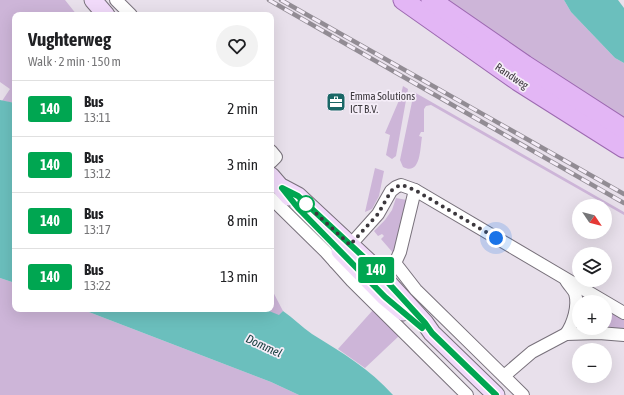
<!DOCTYPE html>
<meta charset="utf-8">
<style>
:root{--surface:#fff;--page:#f2f2f2;--text:#202124;--muted:#757577;--line:#e0e0e0}
body{margin:0;font-family:"Asap Condensed",sans-serif;background:var(--page);color:var(--text);height:100vh;display:flex;flex-direction:column;font-size:15px;white-space:nowrap}
*{box-sizing:border-box;margin:0}
p{font-size:13px;color:var(--muted)}
.icon{flex:none;width:22px;height:22px;fill:none;stroke:currentColor;stroke-width:2;stroke-linecap:round;stroke-linejoin:round}
.map{position:relative;flex:1;overflow:hidden}
.sheet{position:absolute;left:12px;top:12px;width:262px;height:300px;display:flex;flex-direction:column;background:var(--surface);border-radius:8px;box-shadow:0 4px 16px #0002}
.sheet>*{flex:none}
.badge{padding:0 8px;border-radius:3px;font-size:14px;line-height:26px}
.needle{width:26px;rotate:125deg}
.fabs{position:absolute;left:572px;top:199px;display:grid;gap:8px}
.fabs a{display:grid;place-items:center;width:40px;height:40px;border-radius:50%;background:var(--surface);box-shadow:0 4px 16px #0002;font-size:20px}
.you{position:absolute;width:20px;height:20px;margin:-10px;border:3px solid #fff;border-radius:50%;background:#1a73e8;box-shadow:0 0 0 6px #1a73e833}
.map>.badge{position:absolute;translate:-50% -50%;box-shadow:0 0 0 2px #fff}
.round{display:grid;place-items:center;flex:none;width:42px;height:42px;border-radius:21px;background:var(--page)}
.head{display:flex;align-items:center;justify-content:space-between;height:68px;padding:0 16px}
h1{font-size:19px;font-weight:700;line-height:30px}
ul{padding:0;list-style:none}
li{display:flex;align-items:center;gap:12px;height:56px;padding:0 16px;border-top:1px solid var(--line)}
li div{flex:1}
li b{display:block;font-size:15px}
li em{font-style:normal}
li .badge{min-width:44px;font-weight:700;text-align:center}
.map>svg:first-child{display:block}
.green{fill:#cdb5d8}
.water{fill:#6bbfbd}
.lines{fill:none;stroke-linecap:round;stroke-linejoin:round}
.street-casing{stroke:#78717b;stroke-width:14}
.secondary-casing{stroke:#78717b;stroke-width:19}
.primary-casing{stroke:#9d6ab1;stroke-width:21}
.street{stroke:#fff;stroke-width:12}
.secondary{stroke:#f1dafa;stroke-width:17}
.primary{stroke:#e3b6f5;stroke-width:19}
.rail-casing{stroke:#928c94;stroke-width:4.5}
.rail{stroke:#f5edf8;stroke-width:3;stroke-dasharray:9;stroke-linecap:butt}
.line-casing{stroke:#fff;stroke-width:9}
.line{stroke:#00a651;stroke-width:6}
.walk{stroke:#3c383d;stroke-width:4;stroke-dasharray:0 7.2}
.stop-dot{fill:#fff;stroke:#00a651;stroke-width:2}
.labels{text-anchor:middle;dominant-baseline:central;stroke-width:3.5;stroke-linejoin:round;paint-order:stroke}
.street-label{font-size:11px;fill:#3c383d;stroke:#f5edf8}
.poi-label{font-size:11px;fill:#3c383d;stroke:#f5edf8;text-anchor:start}
.water-label{font-size:12px;font-style:italic;fill:#133b3a;stroke:#f5edf8}
</style>
<div class="map">
<svg width="624" height="395" viewBox="0 0 624 395">
<rect width="100%" height="100%" fill="#e8e0eb"/>
<g class="green">
<path d="M0,0H65L77,15H15V103L2,101L10,89L0,82Z"/>
<path d="M443,0H564L571,12L615,58L624,63V122Z"/>
<path d="M403,86L408,89L396,156L392,159L386,155L390,135L385,133L400,98Z"/>
<path d="M414,92L624,212V215L431,105L426,106L424,109V132H421L419,136L422,137C420,148 421,176 403,167L400,160Z"/>
<path d="M375,168L384,171L379,196L372,209L365,212Z"/>
<path d="M396,198L407,200L394,254L381,239L384,236L382,234L378,236L374,231L385,220L392,210Z"/>
<path d="M0,278L15,283V309H81L271,382L299,395H0Z"/>
<path d="M271,288L283,311L279,316L264,309H271Z"/>
<path d="M605,308L624,319V332L575,329L579,313V328H605Z"/>
<path d="M373,310L400,335L365,368L338,349Z"/>
</g>
<g class="water">
<path d="M564,0H618L624,8V63L615,58L571,12Z"/>
<path d="M0,100L15,103V283L0,278Z"/>
<path d="M81,309H264L279,315L283,311C293,318 302,327 312,334C341,352 370,369 393,395H299L271,382Z"/>
</g>
<g class="lines">
<g class="street-casing">
<g id="street">
<path d="M116,0L131,15"/>
<path d="M271,151L276,157L271,162"/>
<path d="M415,190L400,252L395,263L416,290L523,395"/>
<path d="M271,198L326,252L352,281L467,395"/>
<path d="M335,262L378,214L391,191L396,187L401,185L415,190L624,313"/>
<path d="M566,280C568,284 573,289 575,293C579,306 573,324 566,334"/>
<path d="M504,376L532,352L566,334L599,333L624,335"/>
</g>
</g>
<g class="secondary-casing">
<g id="secondary">
<path d="M93,0L106,15"/>
<path d="M271,176L289,197"/>
<path d="M283,188L298,196L370,263L425,323L432,333L496,395"/>
<path d="M340,251L385,297L403,312"/>
</g>
</g>
<g class="primary-casing">
<g id="primary">
<path d="M403,0L518,81L624,148"/>
<path d="M431,0L525,65L624,129"/>
</g>
</g>
<use href="#street" class="street"/>
<use href="#secondary" class="secondary"/>
<use href="#primary" class="primary"/>
<g class="rail-casing">
<g id="rail">
<path d="M269,0L624,203"/>
<path d="M281,0L624,194"/>
</g>
</g>
<use href="#rail" class="rail"/>
</g>
<g class="lines">
<g class="line-casing">
<path id="line" d="M422,328L385,297L298,208L282,188L298,196L370,263L425,323L432,333L496,395"/>
</g>
<use href="#line" class="line"/>
<path class="walk" d="M306,204L350,245L378,214L391,191L396,187L402,185L415,190L496,238"/>
</g>
<defs>
<g id="office-square" transform="scale(1)"><rect x="-9" y="-9" width="18" height="18" rx="4" fill="#1a6766" stroke="#f5edf8"/><path d="M-6-3h4V-5.5h4V-3h4V5H-6ZM-1-4.5V-3h2v-1.5ZM-6 0V1H6V0Z" fill="#fff"/></g>
</defs>
<g fill-rule="evenodd">
<use href="#office-square" x="336" y="102"/>
</g>
<circle class="stop-dot" cx="306" cy="204" r="8"/>
<g class="labels">
<g class="street-label">
<text transform="translate(512 76) rotate(34)">Randweg</text>
</g>
<g class="poi-label">
<text x="350" y="96">Emma Solutions<tspan x="350" dy="13">ICT B.V.</tspan></text>
</g>
<g class="water-label">
<text transform="translate(264 346) rotate(25)">Dommel</text>
</g>
</g>
</svg>
<div class="fabs">
<a><svg class="needle" viewBox="-14 -14 28 28"><path d="M0-13l5 13h-10z" fill="#e53935"/><path d="M0 13l5-13h-10z" fill="#757577"/></svg></a>
<a><svg class="icon" aria-label="layers" viewBox="0 0 24 24"><path d="M12 4l9 5-9 5-9-5zM3 14l9 5 9-5"/></svg></a>
<a>+</a>
<a>−</a>
</div>
<div class="you" style="left:496px;top:238px"></div>
<b class="badge" style="left:376px;top:270px;background:#00a651;color:#fff">140</b>
<section class="sheet">
<div class="head"><div><h1>Vughterweg</h1><p>Walk · 2 min · 150 m</p></div><a class="round"><svg class="icon" aria-label="heart" viewBox="0 0 24 24"><path d="M12 20l-8-8c-3-5 5-10 8-4 3-6 11-1 8 4z"/></svg></a></div>
<ul>
<li><span class="badge" style="background:#00a651;color:#fff">140</span><div><b>Bus</b><p>13:11</p></div><em>2 min</em></li>
<li><span class="badge" style="background:#00a651;color:#fff">140</span><div><b>Bus</b><p>13:12</p></div><em>3 min</em></li>
<li><span class="badge" style="background:#00a651;color:#fff">140</span><div><b>Bus</b><p>13:17</p></div><em>8 min</em></li>
<li><span class="badge" style="background:#00a651;color:#fff">140</span><div><b>Bus</b><p>13:22</p></div><em>13 min</em></li>
</ul>
</section>
</div>
